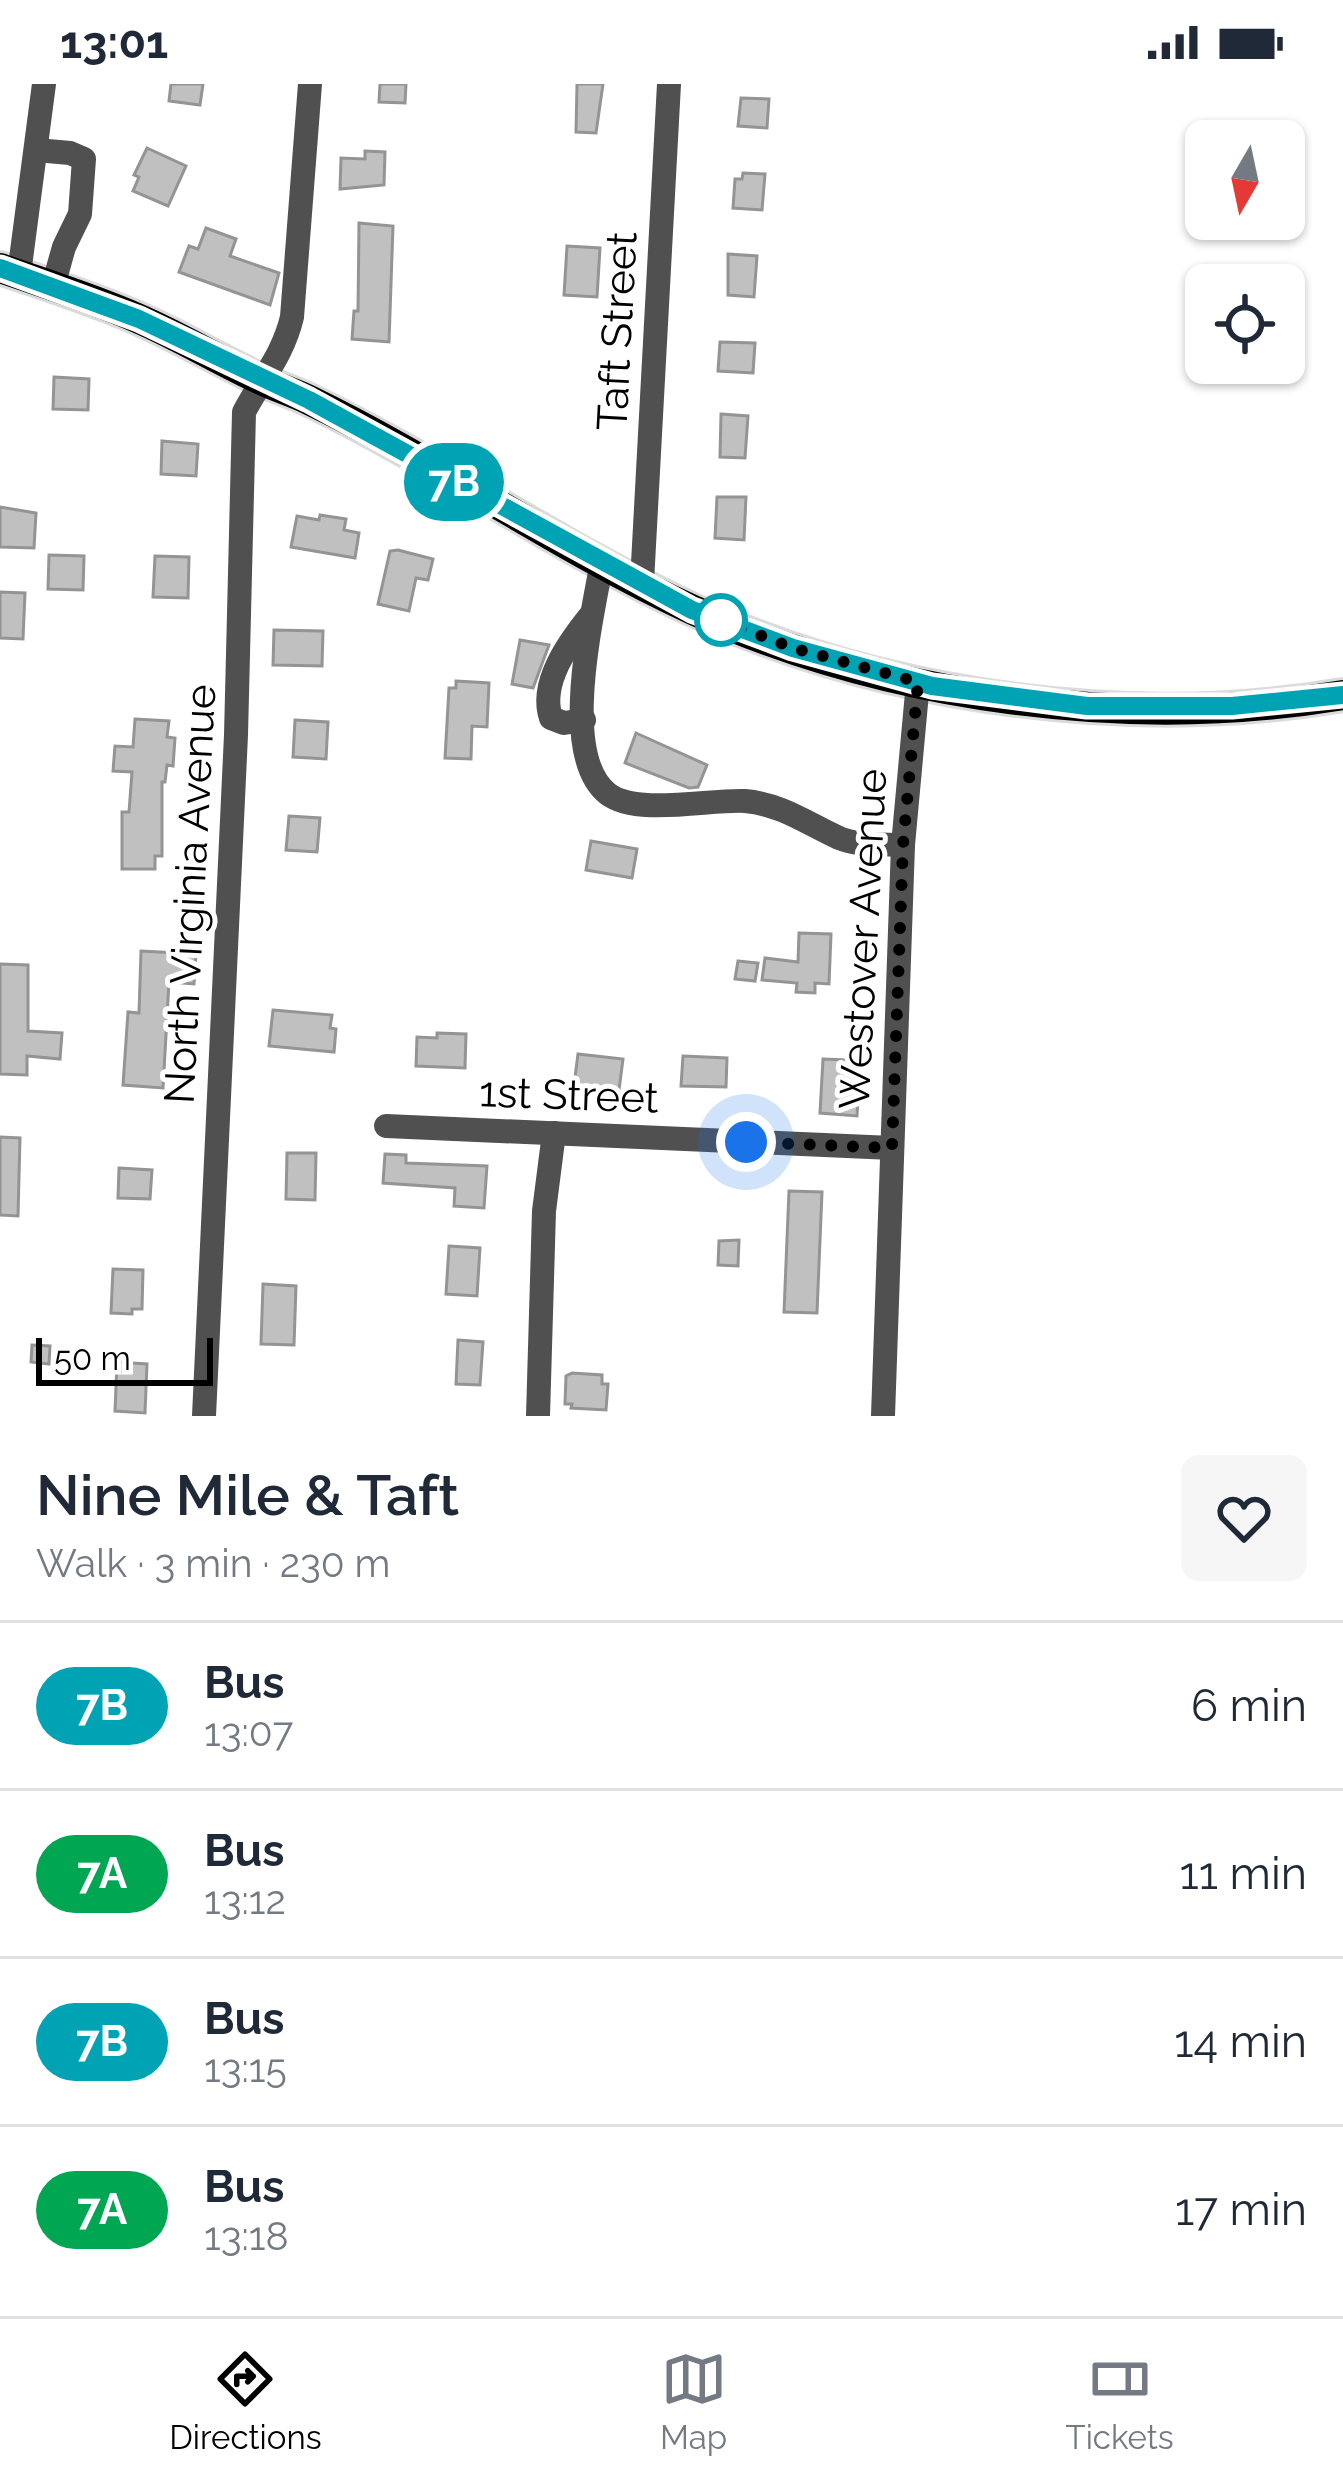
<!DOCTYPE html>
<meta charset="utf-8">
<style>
:root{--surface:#fff;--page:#f6f6f7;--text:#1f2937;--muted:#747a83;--line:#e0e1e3;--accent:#000}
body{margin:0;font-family:Raleway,sans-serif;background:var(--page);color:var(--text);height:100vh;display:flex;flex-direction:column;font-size:45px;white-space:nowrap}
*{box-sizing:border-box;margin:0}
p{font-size:39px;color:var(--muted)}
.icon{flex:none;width:66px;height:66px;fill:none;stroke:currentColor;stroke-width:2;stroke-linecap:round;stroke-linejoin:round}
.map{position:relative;height:1332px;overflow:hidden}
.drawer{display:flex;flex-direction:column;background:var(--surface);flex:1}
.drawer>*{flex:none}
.badge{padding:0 24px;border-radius:39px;font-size:42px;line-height:78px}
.needle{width:78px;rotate:189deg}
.tools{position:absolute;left:1185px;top:36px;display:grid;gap:24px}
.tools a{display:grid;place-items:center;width:120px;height:120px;border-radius:18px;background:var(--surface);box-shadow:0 3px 9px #0004;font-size:60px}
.scale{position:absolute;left:36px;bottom:30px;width:177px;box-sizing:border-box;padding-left:12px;border:6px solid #000;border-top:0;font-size:33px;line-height:42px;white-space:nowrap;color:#000;-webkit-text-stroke:9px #fff;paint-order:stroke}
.you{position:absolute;width:60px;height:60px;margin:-30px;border:9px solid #fff;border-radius:50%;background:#1a73e8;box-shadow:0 0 0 18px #1a73e833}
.map>.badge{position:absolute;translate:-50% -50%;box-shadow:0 0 0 6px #fff}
.round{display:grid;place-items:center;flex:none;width:126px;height:126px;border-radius:18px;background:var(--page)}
.head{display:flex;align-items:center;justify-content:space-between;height:204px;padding:0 36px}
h1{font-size:57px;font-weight:600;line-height:90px}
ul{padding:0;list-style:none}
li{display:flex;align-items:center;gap:36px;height:168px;padding:0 36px;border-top:3px solid var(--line)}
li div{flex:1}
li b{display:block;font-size:45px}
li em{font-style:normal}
li .badge{min-width:132px;font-weight:700;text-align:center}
.status{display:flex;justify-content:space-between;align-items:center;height:84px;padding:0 60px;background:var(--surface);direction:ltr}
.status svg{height:33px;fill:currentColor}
.menu{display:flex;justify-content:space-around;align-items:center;height:168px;border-top:3px solid var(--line);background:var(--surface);font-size:33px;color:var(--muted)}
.menu a{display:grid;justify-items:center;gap:6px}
.menu .current{color:var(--accent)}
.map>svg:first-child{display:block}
.building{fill:#c0c0c0;stroke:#949494;stroke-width:3}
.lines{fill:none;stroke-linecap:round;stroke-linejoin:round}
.major-casing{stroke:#dbdbdb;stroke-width:36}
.minor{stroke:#505050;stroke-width:24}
.major{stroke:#000;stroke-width:30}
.line-casing{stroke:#fff;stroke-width:27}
.line{stroke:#00a3b4;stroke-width:18}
.walk{stroke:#000;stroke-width:12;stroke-dasharray:0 21.6}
.stop-dot{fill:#fff;stroke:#00a3b4;stroke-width:6}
.labels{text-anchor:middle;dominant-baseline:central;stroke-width:10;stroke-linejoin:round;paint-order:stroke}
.street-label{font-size:42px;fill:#000;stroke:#fff}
</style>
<div class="status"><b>13:01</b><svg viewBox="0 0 49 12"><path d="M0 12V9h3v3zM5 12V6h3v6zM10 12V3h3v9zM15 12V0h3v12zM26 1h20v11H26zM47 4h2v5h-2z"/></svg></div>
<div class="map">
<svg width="1343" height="1332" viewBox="0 0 1343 1332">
<rect width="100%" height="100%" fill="#fff"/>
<g class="building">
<path d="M171,0H203L200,21L169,17Z"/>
<path d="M380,0H406L405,19L379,18Z"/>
<path d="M577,0H603L596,49L576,48Z"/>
<path d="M741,14L769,15L767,44L738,42Z"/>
<path d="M147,64L186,82L168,122L133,107L139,93L134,91Z"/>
<path d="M365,67L385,68L384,101L340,105L341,74L365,75Z"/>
<path d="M743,89L765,90L762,126L733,124L735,95H742Z"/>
<path d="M359,139L393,142L389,258L352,255L354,227H358Z"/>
<path d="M206,144L236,155L230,172L279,189L270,221L179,188L189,162L198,165Z"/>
<path d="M567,162L600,164L597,213L564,211Z"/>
<path d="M728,170L757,172L754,213L728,211Z"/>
<path d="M720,258L755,259L753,289L718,287Z"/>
<path d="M54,293L89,295L88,326L53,325Z"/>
<path d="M721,330L748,332L745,374L720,373Z"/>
<path d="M162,357L198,360L196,392L161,390Z"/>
<path d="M717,413H746L744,456L715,454Z"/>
<path d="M0,423L36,429L34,464L0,463Z"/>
<path d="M320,431L346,435L344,446L359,449L355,474L291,463L297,432L319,436Z"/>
<path d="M398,466L433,475L428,496L416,494L409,527L378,520L390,467Z"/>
<path d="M49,471L84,472L83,506L48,505Z"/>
<path d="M155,472L189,473L188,514L153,513Z"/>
<path d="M0,508L25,509L23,555L0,554Z"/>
<path d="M274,546L323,547L322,582L273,581Z"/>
<path d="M520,556L549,561L533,604L512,600Z"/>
<path d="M456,597L489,599L487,643L472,642L471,675L445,674L449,604H456Z"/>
<path d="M135,635L169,637L167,653L175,654L173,682L167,681L165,698H162V772H155V785H122V728H129L132,688L113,687L115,662L133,663Z"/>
<path d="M295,636L328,638L326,675L293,673Z"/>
<path d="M636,649L707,681L698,703L689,704L625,679Z"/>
<path d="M289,732L320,734L317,768L286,766Z"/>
<path d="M591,757L637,765L632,794L586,786Z"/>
<path d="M799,849L831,850L829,900L815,899V909L796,908L797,899L762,896L765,874L798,878Z"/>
<path d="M141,867L196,870L194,900L169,898L163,1004L123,1001L128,928L139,929Z"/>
<path d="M738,877L758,879L755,897L735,895Z"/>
<path d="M0,880L28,881V947L62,949L60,975L27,972V991L0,990Z"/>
<path d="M273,926L332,931L330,944L336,945L334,968L269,962Z"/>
<path d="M437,949L466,950L465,984L416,982L417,953L437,954Z"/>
<path d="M578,970L623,975L619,1006L574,1001Z"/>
<path d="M683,972L727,974L726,1003L681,1002Z"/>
<path d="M823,975L846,976L845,982L860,983L857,1032L820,1029Z"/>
<path d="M0,1053L20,1054L18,1132L0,1131Z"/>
<path d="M287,1069H316L315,1116L286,1115Z"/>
<path d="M385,1070L406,1071V1079L487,1082L484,1124L454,1122L455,1104L383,1099Z"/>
<path d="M119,1084L152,1086L150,1115L118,1114Z"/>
<path d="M789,1107L822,1108L817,1229L784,1228Z"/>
<path d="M739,1156L738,1182L718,1181L719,1157Z"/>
<path d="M449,1162L480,1164L477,1212L446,1210Z"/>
<path d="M113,1185L143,1186L142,1225H132V1230L111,1229Z"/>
<path d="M263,1200L296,1202L294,1261L261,1260Z"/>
<path d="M458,1256L483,1258L480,1301L456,1300Z"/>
<path d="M32,1261L50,1262L49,1280L31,1278Z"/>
<path d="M117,1278L147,1280L145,1329L115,1327Z"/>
<path d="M572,1289L602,1291V1300H608L606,1326L571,1324L572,1320H565L566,1292Z"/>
</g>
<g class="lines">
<g class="major-casing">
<path id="major" d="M0,184C46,200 92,214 137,234C179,252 218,276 259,295C275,303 293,308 309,316C440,379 560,465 693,526C888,615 1131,647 1343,611"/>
</g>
<g class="minor">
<path d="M36,66L70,69L84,75L80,130L64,163L53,202"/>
<path d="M19,190L44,0"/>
<path d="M602,477C593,531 558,671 608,710C637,732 710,715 745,717C781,720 808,740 839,754C858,762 883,760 903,761"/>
<path d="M642,498L669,0"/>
<path d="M584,636L564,639L551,634C539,599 569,558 590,532"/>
<path d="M386,1042L892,1064"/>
<path d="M204,1332L236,651L244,328C262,294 283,271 292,233L310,0"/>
<path d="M538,1332L544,1127L554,1049"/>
<path d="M883,1332L903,761L918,598"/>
</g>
<use href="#major" class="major"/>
</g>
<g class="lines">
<g class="line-casing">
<path id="line" d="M0,184L139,235L309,316L692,526L793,564L932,602L1087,622H1232L1343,611"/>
</g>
<use href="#line" class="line"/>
<path class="walk" d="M721,536L793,564L918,598L903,761L892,1064L746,1058"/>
</g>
<circle class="stop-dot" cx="721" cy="536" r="24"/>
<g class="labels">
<g class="street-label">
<text transform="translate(617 247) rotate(-87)">Taft Street</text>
<text transform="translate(190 810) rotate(-87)">North Virginia Avenue</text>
<text transform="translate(863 855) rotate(-87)">Westover Avenue</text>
<text transform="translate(569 1011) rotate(2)">1st Street</text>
</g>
</g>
</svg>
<div class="tools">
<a><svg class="needle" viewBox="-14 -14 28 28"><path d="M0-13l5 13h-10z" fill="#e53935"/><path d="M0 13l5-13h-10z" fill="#747a83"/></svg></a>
<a><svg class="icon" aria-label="locate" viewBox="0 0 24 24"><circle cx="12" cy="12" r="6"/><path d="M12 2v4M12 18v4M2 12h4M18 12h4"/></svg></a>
</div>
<div class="scale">50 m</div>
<div class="you" style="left:746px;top:1058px"></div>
<b class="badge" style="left:454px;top:398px;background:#00a3b4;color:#fff">7B</b>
</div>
<section class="drawer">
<div class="head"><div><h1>Nine Mile &amp; Taft</h1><p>Walk · 3 min · 230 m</p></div><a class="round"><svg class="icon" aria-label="heart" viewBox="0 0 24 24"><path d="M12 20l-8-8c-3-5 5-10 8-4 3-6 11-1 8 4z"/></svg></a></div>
<ul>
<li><span class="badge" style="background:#00a3b4;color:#fff">7B</span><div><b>Bus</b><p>13:07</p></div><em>6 min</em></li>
<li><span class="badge" style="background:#00a651;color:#fff">7A</span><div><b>Bus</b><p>13:12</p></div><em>11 min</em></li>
<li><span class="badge" style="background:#00a3b4;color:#fff">7B</span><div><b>Bus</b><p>13:15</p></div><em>14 min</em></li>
<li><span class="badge" style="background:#00a651;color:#fff">7A</span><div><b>Bus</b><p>13:18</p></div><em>17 min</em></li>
</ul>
</section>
<nav class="menu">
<a class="current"><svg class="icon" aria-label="directions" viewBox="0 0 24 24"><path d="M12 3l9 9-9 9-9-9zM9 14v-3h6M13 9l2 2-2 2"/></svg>Directions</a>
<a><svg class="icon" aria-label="map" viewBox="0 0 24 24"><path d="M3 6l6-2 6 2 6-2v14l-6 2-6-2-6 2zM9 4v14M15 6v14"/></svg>Map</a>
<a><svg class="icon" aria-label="tickets" viewBox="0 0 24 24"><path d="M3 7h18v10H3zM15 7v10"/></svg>Tickets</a>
</nav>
